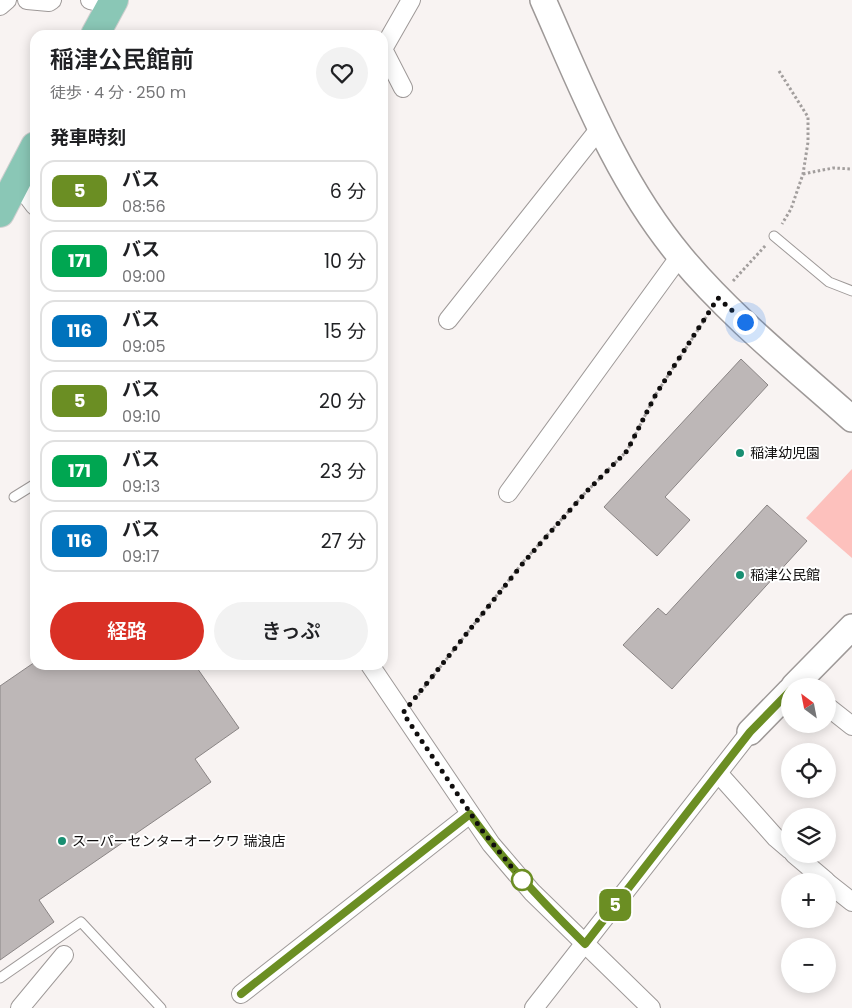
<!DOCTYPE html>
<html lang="ja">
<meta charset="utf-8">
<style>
:root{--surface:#fff;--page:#f2f2f2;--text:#202124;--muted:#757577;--line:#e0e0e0;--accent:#d93025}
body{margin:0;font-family:Poppins,"Noto Sans JP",sans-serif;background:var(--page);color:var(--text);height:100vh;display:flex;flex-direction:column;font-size:19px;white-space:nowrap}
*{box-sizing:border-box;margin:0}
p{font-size:16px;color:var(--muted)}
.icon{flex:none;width:28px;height:28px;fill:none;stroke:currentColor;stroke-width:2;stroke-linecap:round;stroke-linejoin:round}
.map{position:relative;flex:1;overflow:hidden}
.panel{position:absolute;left:30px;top:30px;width:358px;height:640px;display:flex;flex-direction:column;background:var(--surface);border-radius:15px;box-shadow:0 2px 12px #0003}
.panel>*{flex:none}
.badge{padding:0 10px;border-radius:8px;font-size:18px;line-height:32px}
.needle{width:32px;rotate:328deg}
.buttons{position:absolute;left:781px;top:678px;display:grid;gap:10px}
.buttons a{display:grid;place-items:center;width:55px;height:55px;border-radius:50%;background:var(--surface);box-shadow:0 2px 12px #0003;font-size:25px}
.you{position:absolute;width:25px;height:25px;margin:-12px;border:4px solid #fff;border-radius:50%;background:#1a73e8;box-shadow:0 0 0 8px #1a73e833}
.map>.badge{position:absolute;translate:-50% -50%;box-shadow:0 0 0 2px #fff}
h2{padding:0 20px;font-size:19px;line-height:45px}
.round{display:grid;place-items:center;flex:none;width:52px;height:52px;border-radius:26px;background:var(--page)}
.headline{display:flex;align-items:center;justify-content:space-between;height:85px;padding:0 20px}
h1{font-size:24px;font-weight:600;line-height:38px}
.primary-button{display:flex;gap:10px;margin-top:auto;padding:10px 20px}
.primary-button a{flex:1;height:58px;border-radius:30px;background:var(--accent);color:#fff;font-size:20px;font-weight:600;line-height:58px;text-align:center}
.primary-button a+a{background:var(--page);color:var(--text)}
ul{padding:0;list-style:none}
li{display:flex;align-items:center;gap:15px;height:62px;margin:0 10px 8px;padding:0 10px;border:2px solid var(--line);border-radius:15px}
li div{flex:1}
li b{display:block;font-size:19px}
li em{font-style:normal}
li .badge{min-width:55px;font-weight:700;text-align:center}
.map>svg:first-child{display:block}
.green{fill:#fdc1bd}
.building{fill:#bdb7b7;stroke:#8a8585}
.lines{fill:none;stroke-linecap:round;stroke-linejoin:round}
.lane-casing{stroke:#9e9998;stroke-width:11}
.street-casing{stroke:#9e9998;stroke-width:20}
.secondary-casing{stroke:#9e9998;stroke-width:28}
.primary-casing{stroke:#cfcfcf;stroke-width:30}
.path{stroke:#a29e9d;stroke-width:3;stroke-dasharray:2.5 2.5;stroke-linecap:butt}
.lane{stroke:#fff;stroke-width:9}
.street{stroke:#fff;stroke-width:18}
.secondary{stroke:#fff;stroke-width:25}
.primary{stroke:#8ac7b6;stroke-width:28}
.line-casing{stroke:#fff;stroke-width:11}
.line{stroke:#6b8e23;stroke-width:8}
.walk{stroke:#100e0e;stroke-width:5;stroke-dasharray:0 9}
.poi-dot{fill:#198f72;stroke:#fff;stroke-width:2}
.stop-dot{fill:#fff;stroke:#6b8e23;stroke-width:2.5}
.labels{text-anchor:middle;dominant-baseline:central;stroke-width:4;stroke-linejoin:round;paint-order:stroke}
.poi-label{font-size:14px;fill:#100e0e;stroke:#fff;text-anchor:start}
</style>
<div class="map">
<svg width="852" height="1008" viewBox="0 0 852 1008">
<rect width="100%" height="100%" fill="#f8f3f2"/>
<path class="green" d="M852,469V558L806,518Z"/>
<g class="building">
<path d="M741,359L768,385L665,497L690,520L657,556L604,507Z"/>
<path d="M767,505L807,541L672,689L623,645L658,608L666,615Z"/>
<path d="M35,662V665H195L239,728L195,759L211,782L39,900L54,922L0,960V686Z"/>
</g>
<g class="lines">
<g class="lane-casing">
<g id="lane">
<path d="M774,236L829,282L852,291"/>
<path d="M14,497L35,484"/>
<path d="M0,978L81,922L161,1008"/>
</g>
</g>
<g class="street-casing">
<g id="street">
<path d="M27,0L49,2L52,0"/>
<path d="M90,0L111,5"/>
<path d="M0,6L7,0"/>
<path d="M403,88L383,49L411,0"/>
<path d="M16,181L35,206"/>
<path d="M448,320L600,128"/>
<path d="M508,493L680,256"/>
<path d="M370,665L491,844L532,892L651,1008"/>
<path d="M828,707L852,726"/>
<path d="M718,773L776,838L790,850"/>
<path d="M794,854L826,881"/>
<path d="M828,883L852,902"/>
<path d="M241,994L470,814"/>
<path d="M20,1008L64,955"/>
<path d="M534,1008L750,732"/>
</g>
</g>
<g class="secondary-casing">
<g id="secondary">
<path d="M543,0C582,88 618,182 681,257C730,316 795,368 852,419"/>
<path d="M794,686L852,627"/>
<path d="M750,732L790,691"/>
</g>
</g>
<g class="primary-casing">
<g id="primary">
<path d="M95,35L114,0"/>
<path d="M0,213L35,146"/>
</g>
</g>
<g class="path">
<path d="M779,71L808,117V142L803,174L791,209L782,224"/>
<path d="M803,174L833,168L852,169"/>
<path d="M733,281L766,245"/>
<path d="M415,699L524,561L586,492L627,451L656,394L707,316"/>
</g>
<use href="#lane" class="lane"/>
<use href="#street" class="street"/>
<use href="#secondary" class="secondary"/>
<use href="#primary" class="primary"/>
</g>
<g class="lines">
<g class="line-casing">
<path id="line" d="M241,994L470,814C504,862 543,903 585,944L750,732L790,691"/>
</g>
<use href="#line" class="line"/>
<path class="walk" d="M522,880L481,829L403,713L524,562L586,492L627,451L656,394L718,298L745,322"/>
</g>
<g class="poi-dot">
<circle cx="740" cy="453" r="5"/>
<circle cx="740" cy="575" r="5"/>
<circle cx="62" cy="841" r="5"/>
</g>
<circle class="stop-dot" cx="522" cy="880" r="10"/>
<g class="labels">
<g class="poi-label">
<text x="750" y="453">稲津幼児園</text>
<text x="750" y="575">稲津公民館</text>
<text x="72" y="841">スーパーセンターオークワ 瑞浪店</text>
</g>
</g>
</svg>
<div class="buttons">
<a><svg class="needle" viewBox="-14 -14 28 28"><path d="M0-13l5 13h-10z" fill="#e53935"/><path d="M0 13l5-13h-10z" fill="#757577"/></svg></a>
<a><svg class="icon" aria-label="locate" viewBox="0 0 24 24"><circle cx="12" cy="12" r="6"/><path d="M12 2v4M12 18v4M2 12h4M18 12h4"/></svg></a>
<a><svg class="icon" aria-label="layers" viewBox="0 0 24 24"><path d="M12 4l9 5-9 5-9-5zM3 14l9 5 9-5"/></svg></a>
<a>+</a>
<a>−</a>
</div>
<div class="you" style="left:745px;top:322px"></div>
<b class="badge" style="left:615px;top:905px;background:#6b8e23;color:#fff">5</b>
<section class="panel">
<div class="headline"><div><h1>稲津公民館前</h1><p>徒歩 · 4 分 · 250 m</p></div><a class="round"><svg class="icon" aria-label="heart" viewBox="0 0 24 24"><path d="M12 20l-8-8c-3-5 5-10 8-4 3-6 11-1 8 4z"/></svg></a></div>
<h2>発車時刻</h2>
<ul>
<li><span class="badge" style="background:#6b8e23;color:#fff">5</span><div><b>バス</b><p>08:56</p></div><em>6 分</em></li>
<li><span class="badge" style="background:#00a651;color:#fff">171</span><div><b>バス</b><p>09:00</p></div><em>10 分</em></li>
<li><span class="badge" style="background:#0072bc;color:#fff">116</span><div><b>バス</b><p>09:05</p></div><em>15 分</em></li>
<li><span class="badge" style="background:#6b8e23;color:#fff">5</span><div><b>バス</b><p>09:10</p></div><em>20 分</em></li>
<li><span class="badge" style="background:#00a651;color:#fff">171</span><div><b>バス</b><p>09:13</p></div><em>23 分</em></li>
<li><span class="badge" style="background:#0072bc;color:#fff">116</span><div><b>バス</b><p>09:17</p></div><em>27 分</em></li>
</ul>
<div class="primary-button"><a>経路</a><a>きっぷ</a></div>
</section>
</div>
